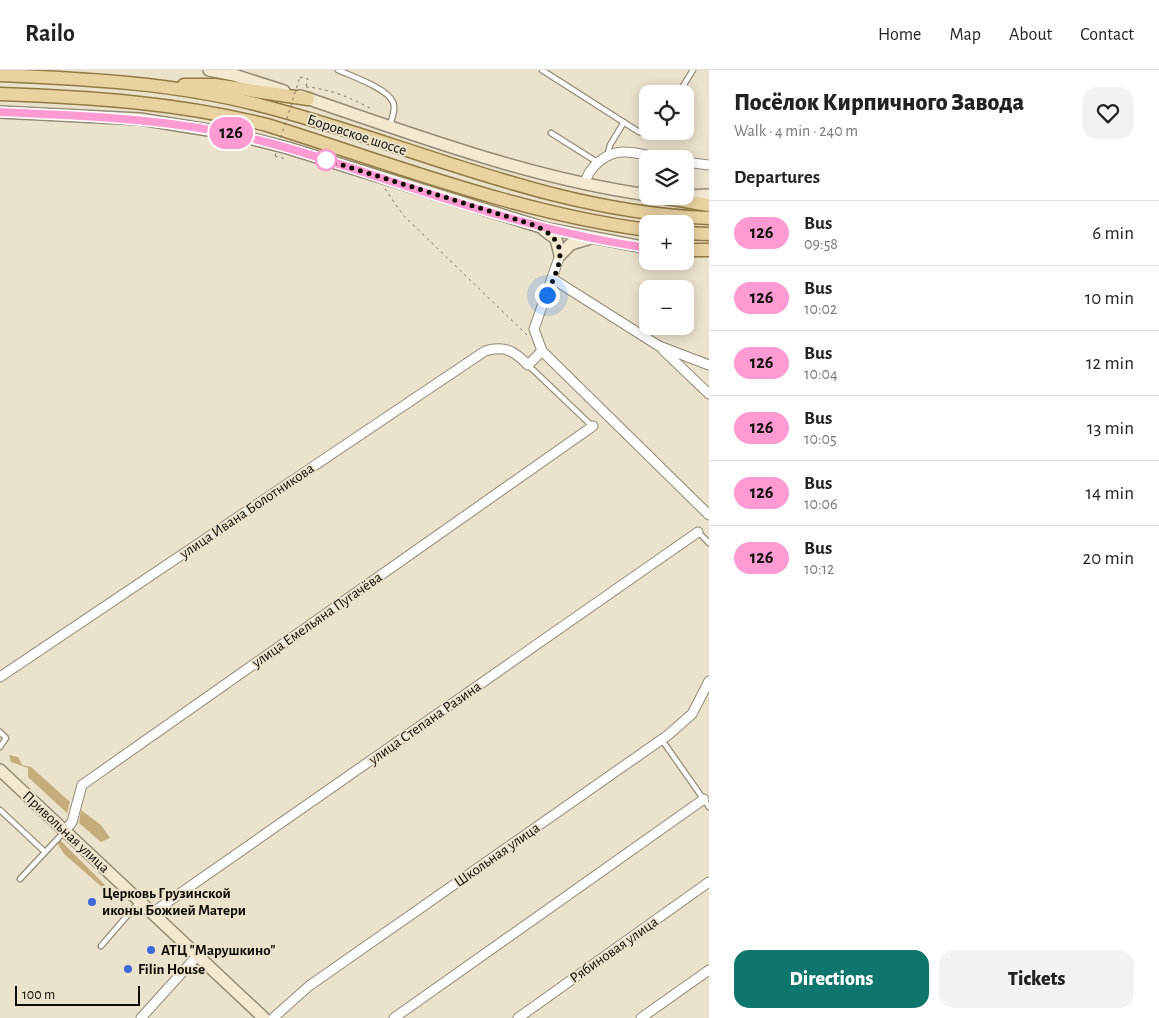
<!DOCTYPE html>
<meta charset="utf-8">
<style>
:root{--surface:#fff;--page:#f2f2f2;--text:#222;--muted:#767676;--line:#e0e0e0;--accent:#0f766e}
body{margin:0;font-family:"Alegreya Sans",sans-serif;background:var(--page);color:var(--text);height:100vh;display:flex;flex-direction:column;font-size:19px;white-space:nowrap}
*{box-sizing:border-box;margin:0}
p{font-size:16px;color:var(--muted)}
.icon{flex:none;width:28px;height:28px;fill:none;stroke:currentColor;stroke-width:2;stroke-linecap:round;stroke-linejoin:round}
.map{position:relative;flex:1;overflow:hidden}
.details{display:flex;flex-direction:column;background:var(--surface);width:450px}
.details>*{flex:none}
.badge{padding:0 10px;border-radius:16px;font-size:18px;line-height:32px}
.fabs{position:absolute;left:639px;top:15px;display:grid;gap:10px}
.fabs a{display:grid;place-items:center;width:55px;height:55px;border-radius:10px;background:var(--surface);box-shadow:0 2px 12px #0003;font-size:25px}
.scale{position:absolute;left:15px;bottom:12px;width:125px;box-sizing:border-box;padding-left:5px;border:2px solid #0f0c05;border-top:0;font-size:14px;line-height:18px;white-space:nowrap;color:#0f0c05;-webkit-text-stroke:4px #ebe2cc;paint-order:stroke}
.you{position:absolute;width:25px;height:25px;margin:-12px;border:4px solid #fff;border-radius:50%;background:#1a73e8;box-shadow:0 0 0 8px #1a73e833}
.map>.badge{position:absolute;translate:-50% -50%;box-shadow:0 0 0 2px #fff}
h2{padding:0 25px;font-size:19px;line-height:45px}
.round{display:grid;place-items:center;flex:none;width:52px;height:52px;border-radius:15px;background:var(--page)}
.headline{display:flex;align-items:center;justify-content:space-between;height:85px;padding:0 25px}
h1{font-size:24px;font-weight:800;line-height:38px}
.button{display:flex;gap:10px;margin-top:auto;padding:10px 25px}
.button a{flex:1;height:58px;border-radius:15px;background:var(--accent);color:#fff;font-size:20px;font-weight:800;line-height:58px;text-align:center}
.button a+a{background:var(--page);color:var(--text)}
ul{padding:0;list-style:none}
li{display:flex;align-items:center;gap:15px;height:65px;padding:0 25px;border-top:1px solid var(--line)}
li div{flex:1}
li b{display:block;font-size:19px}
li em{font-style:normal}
li .badge{min-width:55px;font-weight:700;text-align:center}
header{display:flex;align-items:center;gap:30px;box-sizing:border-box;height:70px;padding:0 25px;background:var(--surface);border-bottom:1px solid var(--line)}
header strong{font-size:24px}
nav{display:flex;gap:28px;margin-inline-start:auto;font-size:18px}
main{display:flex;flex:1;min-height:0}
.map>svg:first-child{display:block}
.green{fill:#c4ad7a}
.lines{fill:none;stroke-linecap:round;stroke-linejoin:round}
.lane-casing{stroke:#938a76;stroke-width:7}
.street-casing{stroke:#938a76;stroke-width:11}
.secondary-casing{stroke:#938a76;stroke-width:14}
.primary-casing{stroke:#927941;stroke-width:15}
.path{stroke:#787264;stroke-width:1;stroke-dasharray:2.5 4;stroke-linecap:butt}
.lane{stroke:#fff;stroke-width:4.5}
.street{stroke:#fff;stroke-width:9}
.secondary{stroke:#f3e8d0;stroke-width:11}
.primary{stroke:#e8d2a0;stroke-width:12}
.path-bridge{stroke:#787264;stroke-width:1;stroke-dasharray:2.5 4;stroke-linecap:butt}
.line-casing{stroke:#fff;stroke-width:11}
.line{stroke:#ff9ad2;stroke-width:8}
.walk{stroke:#0f0c05;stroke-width:5;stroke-dasharray:0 9}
.stop-dot{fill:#fff;stroke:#ff9ad2;stroke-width:2.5}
.poi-dot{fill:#3d69da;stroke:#ebe2cc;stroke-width:2}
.labels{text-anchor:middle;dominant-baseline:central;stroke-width:4;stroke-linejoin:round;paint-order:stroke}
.street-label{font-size:15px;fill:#0f0c05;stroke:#ebe2cc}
.poi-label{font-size:15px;font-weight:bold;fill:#0f0c05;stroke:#ebe2cc;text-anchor:start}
</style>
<header>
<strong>Railo</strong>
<nav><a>Home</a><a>Map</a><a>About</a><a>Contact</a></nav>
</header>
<main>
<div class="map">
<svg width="709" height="948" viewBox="0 0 709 948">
<rect width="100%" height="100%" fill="#ebe2cc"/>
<g class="green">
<path d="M9,685L18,687L22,695L31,697L70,732L67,743L28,707V698L11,692Z"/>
<path d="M81,740L101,755L110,768L101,772L79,753Z"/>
<path d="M59,769L105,815L103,818L64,784L58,774Z"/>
</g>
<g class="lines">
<g class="lane-casing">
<g id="lane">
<path d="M338,0C351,6 387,18 393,32C396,40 392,48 390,55"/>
<path d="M542,0L639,62L648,64L654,61"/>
<path d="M678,24L693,0"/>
<path d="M551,63L597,92"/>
<path d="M607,87L610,75L624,52"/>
<path d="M528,295L592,356"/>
<path d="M698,462L709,473"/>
<path d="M0,662L6,668L0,677"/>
<path d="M662,670L709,737"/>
<path d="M0,740L45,782"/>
<path d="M20,809L64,762"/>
<path d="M101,876L139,832"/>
</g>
</g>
<g class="street-casing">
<g id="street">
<path d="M685,92L709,95"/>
<path d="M585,114C588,97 607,81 625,82C638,82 652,87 665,89"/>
<path d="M560,185L534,259L542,281L709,445"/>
<path d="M553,209L659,276L709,295"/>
<path d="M663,280L709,324"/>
<path d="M0,607L485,281C505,275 514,281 528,295L542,281"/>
<path d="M65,761L72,752L82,715L593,356"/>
<path d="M152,843L698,462"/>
<path d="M141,948L197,886"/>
<path d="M273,948L309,916L668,665L692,644L709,611"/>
<path d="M394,948L704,729"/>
<path d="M518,948L709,812"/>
<path d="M641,948L709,900"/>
</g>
</g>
<g class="secondary-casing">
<g id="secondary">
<path d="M209,0L234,5L284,21"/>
<path d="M300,26C413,64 528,108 648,125"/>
<path d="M0,42L140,49L233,64L288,78L544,158L648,178"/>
<path d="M685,126L709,125"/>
<path d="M544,160L556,169L560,185"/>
<path d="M560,185L571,174L588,169"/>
<path d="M0,700L264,948"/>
</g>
</g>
<g class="primary-casing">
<g id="primary">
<path d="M0,5C88,9 177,13 263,36C414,75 549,142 709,148"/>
<path d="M184,15H215L308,29"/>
<path d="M0,24C91,27 179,33 267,55C392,94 517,143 648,160"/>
<path d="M655,126L709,135"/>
<path d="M685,163L709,164"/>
<path d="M685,180H709"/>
</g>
</g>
<g class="path">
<path d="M300,7L308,9L306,17"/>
<path d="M306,17C326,18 353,28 371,39"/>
<path d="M275,86L286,89"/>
<path d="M385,119L403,145L528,266"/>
</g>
<use href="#lane" class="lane"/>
<use href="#street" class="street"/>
<use href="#secondary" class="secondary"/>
<use href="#primary" class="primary"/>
<path class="path-bridge" d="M275,86L300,7"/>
</g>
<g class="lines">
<g class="line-casing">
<path id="line" d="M0,42C89,46 176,49 262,71C302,81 342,95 381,108C469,137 556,165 648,178"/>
</g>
<use href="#line" class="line"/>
<path class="walk" d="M326,90L534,155C573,173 560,192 547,225"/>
</g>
<circle class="stop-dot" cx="326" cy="90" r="10"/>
<g class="poi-dot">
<circle cx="92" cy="832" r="5"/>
<circle cx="151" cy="880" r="5"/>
<circle cx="128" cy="899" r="5"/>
</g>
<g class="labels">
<g class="street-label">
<text transform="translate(357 65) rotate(18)">Боровское шоссе</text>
<text transform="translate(247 441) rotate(-34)">улица Ивана Болотникова</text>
<text transform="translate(317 550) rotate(-35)">улица Емельяна Пугачёва</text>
<text transform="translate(425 653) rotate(-35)">улица Степана Разина</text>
<text transform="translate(66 762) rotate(43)">Привольная улица</text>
<text transform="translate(497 785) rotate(-35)">Школьная улица</text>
<text transform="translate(614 880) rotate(-35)">Рябиновая улица</text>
</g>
<g class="poi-label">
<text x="102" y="823">Церковь Грузинской<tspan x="102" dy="17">иконы Божией Матери</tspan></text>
<text x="161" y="880">АТЦ "Марушкино"</text>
<text x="138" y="899">Filin House</text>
</g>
</g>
</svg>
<div class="fabs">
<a><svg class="icon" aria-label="locate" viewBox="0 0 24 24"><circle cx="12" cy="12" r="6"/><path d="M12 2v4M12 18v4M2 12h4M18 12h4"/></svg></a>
<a><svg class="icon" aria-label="layers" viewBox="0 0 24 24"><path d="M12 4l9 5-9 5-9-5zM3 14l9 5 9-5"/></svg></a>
<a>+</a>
<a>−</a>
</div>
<div class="scale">100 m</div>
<div class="you" style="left:547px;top:225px"></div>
<b class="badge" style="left:231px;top:63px;background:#ff9ad2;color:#111">126</b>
</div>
<section class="details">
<div class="headline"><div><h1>Посёлок Кирпичного Завода</h1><p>Walk · 4 min · 240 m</p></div><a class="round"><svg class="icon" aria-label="heart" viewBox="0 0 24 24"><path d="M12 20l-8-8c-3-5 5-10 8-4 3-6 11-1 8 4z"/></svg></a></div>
<h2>Departures</h2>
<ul>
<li><span class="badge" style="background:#ff9ad2;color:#111">126</span><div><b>Bus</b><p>09:58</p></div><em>6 min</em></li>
<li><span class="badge" style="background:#ff9ad2;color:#111">126</span><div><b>Bus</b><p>10:02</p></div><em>10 min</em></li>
<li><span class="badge" style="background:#ff9ad2;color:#111">126</span><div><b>Bus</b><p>10:04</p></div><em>12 min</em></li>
<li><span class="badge" style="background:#ff9ad2;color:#111">126</span><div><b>Bus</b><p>10:05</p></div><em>13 min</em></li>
<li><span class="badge" style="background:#ff9ad2;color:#111">126</span><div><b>Bus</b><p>10:06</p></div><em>14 min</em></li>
<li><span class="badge" style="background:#ff9ad2;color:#111">126</span><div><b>Bus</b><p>10:12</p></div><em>20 min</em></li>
</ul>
<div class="button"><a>Directions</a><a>Tickets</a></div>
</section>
</main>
